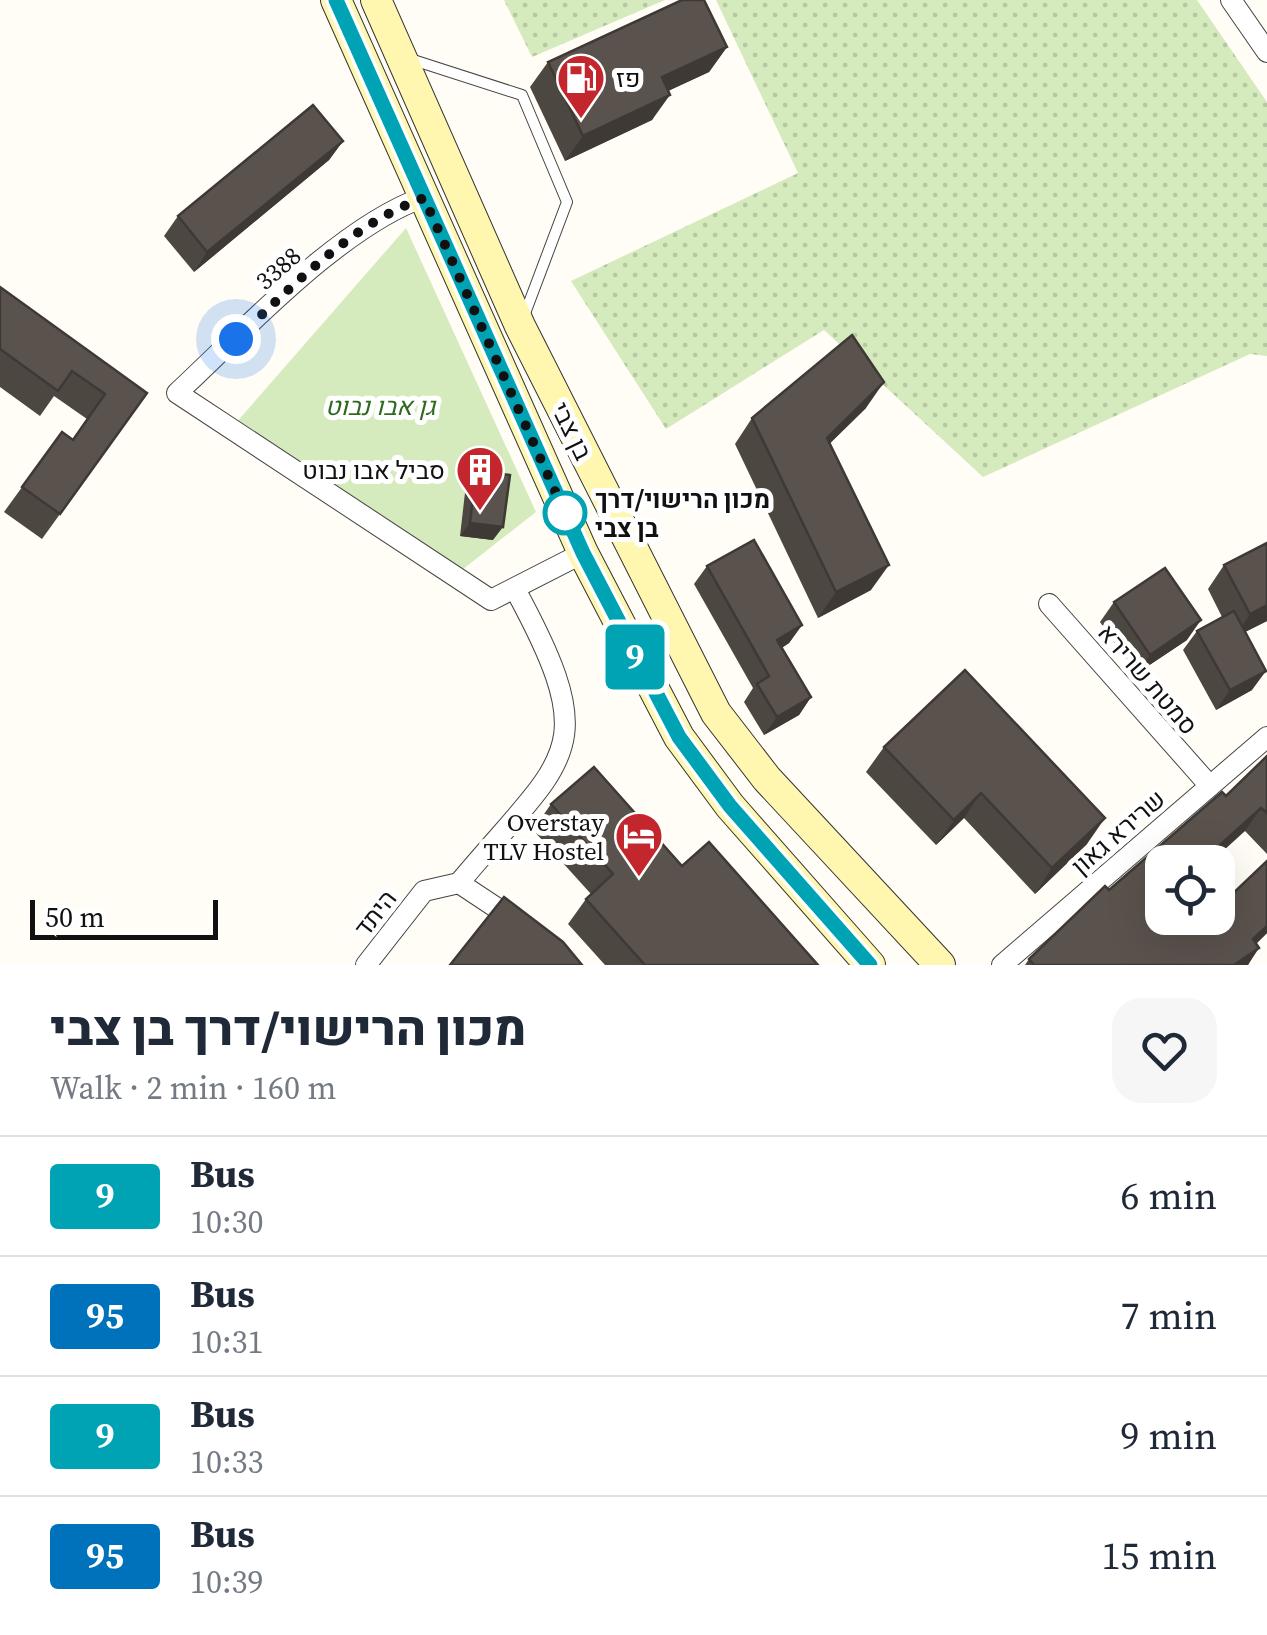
<!DOCTYPE html>
<meta charset="utf-8">
<style>
:root{--surface:#fff;--page:#f6f6f7;--text:#1f2937;--muted:#747a83;--line:#e0e1e3}
body{margin:0;font-family:"Source Serif 4",Heebo,serif;background:var(--page);color:var(--text);height:100vh;display:flex;flex-direction:column;font-size:38px;white-space:nowrap}
*{box-sizing:border-box;margin:0}
p{font-size:32px;color:var(--muted)}
.icon{flex:none;width:55px;height:55px;fill:none;stroke:currentColor;stroke-width:2;stroke-linecap:round;stroke-linejoin:round}
.map{position:relative;height:965px;overflow:hidden}
.panel{display:flex;flex-direction:column;background:var(--surface);flex:1}
.panel>*{flex:none}
.badge{padding:0 20px;border-radius:8px;font-size:35px;line-height:65px}
.tools{position:absolute;left:1145px;top:845px;display:grid;gap:20px}
.tools a{display:grid;place-items:center;width:90px;height:90px;border-radius:20px;background:var(--surface);box-shadow:0 10px 40px #0002;font-size:50px}
.scale{position:absolute;left:30px;bottom:25px;width:188px;box-sizing:border-box;padding-left:10px;border:5px solid #111;border-top:0;font-size:28px;line-height:35px;white-space:nowrap;color:#111;-webkit-text-stroke:8px #fff;paint-order:stroke}
.you{position:absolute;width:50px;height:50px;margin:-25px;border:8px solid #fff;border-radius:50%;background:#1a73e8;box-shadow:0 0 0 15px #1a73e833}
.map>.badge{position:absolute;translate:-50% -50%;box-shadow:0 0 0 5px #fff}
.round{display:grid;place-items:center;flex:none;width:105px;height:105px;border-radius:30px;background:var(--page)}
.headline{display:flex;align-items:center;justify-content:space-between;height:170px;padding:0 50px}
h1{font-size:48px;font-weight:800;line-height:75px}
ul{padding:0;list-style:none}
li{display:flex;align-items:center;gap:30px;height:120px;padding:0 50px;border-top:2px solid var(--line)}
li div{flex:1}
li b{display:block;font-size:38px}
li em{font-style:normal}
li .badge{min-width:110px;font-weight:700;text-align:center}
.map>svg:first-child{display:block}
.grass{fill:url(#grass-dots)}
.park{fill:#d5ebbd}
.lines{fill:none;stroke-linecap:round;stroke-linejoin:round}
.lane-casing{stroke:#444;stroke-width:12}
.street-casing{stroke:#444;stroke-width:22}
.secondary-casing{stroke:#333;stroke-width:32}
.lane{stroke:#fff;stroke-width:10}
.street{stroke:#fff;stroke-width:20}
.secondary{stroke:#fff6b0;stroke-width:30}
.wall{fill:#4d4742}
.shaded-wall{fill:#3f3936}
.building{fill:#5a524d;stroke:#3f3936;stroke-width:2.5}
.line-casing{stroke:#fff;stroke-width:22}
.line{stroke:#00a3b4;stroke-width:15}
.walk{stroke:#111;stroke-width:10;stroke-dasharray:0 18}
.stop-dot{fill:#fff;stroke:#00a3b4;stroke-width:5}
.labels{text-anchor:middle;dominant-baseline:central;stroke-width:10;stroke-linejoin:round;paint-order:stroke}
.poi-label{font-size:25px;fill:#111;stroke:#fff;text-anchor:end}
.street-label{font-size:25px;fill:#111;stroke:#fff}
.park-label{font-size:25px;font-style:italic;fill:#2f6b1f;stroke:#fff}
.stop-label{font-size:25px;font-weight:bold;fill:#111;stroke:#fff;text-anchor:start}
</style>
<div class="map">
<svg width="1267" height="965" viewBox="0 0 1267 965">
<defs>
<pattern id="grass-dots" width="8" height="8" patternUnits="userSpaceOnUse" patternTransform="scale(2.5)"><rect width="8" height="8" fill="#d5ebbd"/><path d="M2 2h.1M6 6h.1" fill="none" stroke="#b6c8a1" stroke-width="1.8" stroke-linecap="round"/></pattern>
</defs>
<rect width="100%" height="100%" fill="#fffdf5"/>
<g class="grass">
<path d="M504,0H665L532,57Z"/>
<path d="M716,0H1197L1267,102V356L1250,354L983,477L824,330L666,429L571,281L798,173Z"/>
</g>
<path class="park" d="M406,228L536,512L458,573L235,424Z"/>
<g class="lines">
<g class="lane-casing">
<path id="lane" d="M407,58L522,95L567,202L524,316"/>
</g>
<g class="street-casing">
<g id="street">
<path d="M1231,0L1267,52"/>
<path d="M424,197C339,227 244,331 177,393L491,600L583,553"/>
<path d="M1049,604L1210,786"/>
<path d="M459,883C567,754 604,753 515,589"/>
<path d="M366,965L424,891L459,883L518,922"/>
<path d="M1002,965L1267,737"/>
</g>
</g>
<g class="secondary-casing">
<g id="secondary">
<path d="M336,0L583,553L679,737L730,806L870,965"/>
<path d="M376,0L520,326L716,713L767,779L940,965"/>
</g>
</g>
<use href="#lane" class="lane"/>
<use href="#street" class="street"/>
<use href="#secondary" class="secondary"/>
</g>
<g class="wall">
<path d="M727,47L709,72L668,91L652,120L565,161L530,87L548,62Z"/>
<path d="M343,141L329,160L194,272L164,236L178,216Z"/>
<path d="M0,287L147,393L42,539L4,512L62,432L73,440L87,419L54,396L40,416L0,387Z"/>
<path d="M866,408L830,443L871,590L818,618L735,444L752,418Z"/>
<path d="M476,471L493,540L460,536L466,484Z"/>
<path d="M1224,565L1267,621L1245,632L1252,690L1216,710L1183,650L1197,631L1222,617L1208,589Z"/>
<path d="M707,566L802,625L789,643L782,648L811,697L799,715L764,735L744,702L753,688L694,584Z"/>
<path d="M1114,602L1187,640L1136,674L1100,622Z"/>
<path d="M884,747L1087,844L1035,894L964,818L936,845L866,772Z"/>
<path d="M1267,756V854L1245,831L1162,862L1223,903L1267,861V933L1256,944L1248,965H1025L1029,959L1109,890L1226,796Z"/>
<path d="M551,804L682,866L818,965H605L568,924L586,899L591,894L533,830Z"/>
</g>
<g class="shaded-wall">
<path d="M727,47L709,72L644,102L662,77Z"/>
<path d="M670,95L652,120L565,161L583,136Z"/>
<path d="M343,141L329,160L194,272L207,252Z"/>
<path d="M884,382L866,408L810,463L827,438Z"/>
<path d="M470,523L503,527L493,540L460,536Z"/>
<path d="M889,565L871,590L818,618L836,592Z"/>
<path d="M1267,605V621L1233,638L1250,614Z"/>
<path d="M1201,620L1187,640L1136,674L1150,655Z"/>
<path d="M802,625L789,643L764,658L777,640Z"/>
<path d="M1266,671L1252,690L1216,710L1230,690Z"/>
<path d="M811,697L799,715L764,735L777,717Z"/>
<path d="M981,793L964,818L936,845L954,820Z"/>
<path d="M1261,808L1245,831L1211,862H1201Z"/>
<path d="M1105,818L1087,844L1035,894L1052,868Z"/>
<path d="M1267,926V933L1237,962L1253,939Z"/>
<path d="M1259,948L1248,965H1234Z"/>
</g>
<g class="building">
<path d="M682,0H704L727,47L662,77L670,95L583,136L548,62Z"/>
<path d="M313,105L343,141L207,252L178,216Z"/>
<path d="M0,287L147,393L60,514L22,487L62,432L73,440L105,394L72,371L58,391L0,349Z"/>
<path d="M852,335L884,382L827,438L889,565L836,592L752,418Z"/>
<path d="M476,471L510,475L503,527L470,523Z"/>
<path d="M754,540L802,625L777,640L811,697L777,717L757,684L769,676L707,566Z"/>
<path d="M1267,543V605L1250,614L1224,565Z"/>
<path d="M1165,568L1201,620L1150,655L1114,602Z"/>
<path d="M1234,611L1266,671L1230,690L1197,631Z"/>
<path d="M965,670L1105,818L1052,868L981,793L954,820L884,747Z"/>
<path d="M1267,756V813L1261,808L1201,862H1162V918H1218V897L1223,903L1267,861V926L1253,939L1259,948L1234,965H1034L1029,959L1105,886L1109,890L1222,792L1226,796Z"/>
<path d="M594,767L682,866L709,842L818,965H645L586,899L613,874L551,804Z"/>
<path d="M504,897L563,942L582,965H450Z"/>
</g>
<g class="lines">
<g class="line-casing">
<path id="line" d="M336,0L583,553L679,737L730,806L870,965"/>
</g>
<use href="#line" class="line"/>
<path class="walk" d="M236,339C291,288 352,223 424,198L567,518L565,513"/>
</g>
<defs>
<g id="fuel-pin" transform="scale(2.5)"><path d="M0 17L-7.5 6A9.5 9.5 0 1 1 7.5 6Z" fill="#c4262e" stroke="#fff"/><path d="M-5.5-6h7V0h2V4h1.3V-2.5L3-4.5l.8-.8L6-3V5H2.5V1h-1V6h-7ZM-4.2-4.7v3.2H.2V-4.7Z" fill="#fff"/></g>
<g id="building-pin" transform="scale(2.5)"><path d="M0 17L-7.5 6A9.5 9.5 0 1 1 7.5 6Z" fill="#c4262e" stroke="#fff"/><path d="M-4-6H4V6H1V3H-1V6H-4ZM-2.5-4.3h1.7v1.8h-1.7ZM.8-4.3h1.7v1.8H.8ZM-2.5-1h1.7V.8h-1.7ZM.8-1h1.7V.8H.8Z" fill="#fff"/></g>
<g id="hotel-pin" transform="scale(2.5)"><path d="M0 17L-7.5 6A9.5 9.5 0 1 1 7.5 6Z" fill="#c4262e" stroke="#fff"/><path d="M-6-4.5h1.5V1H6V5H4.5V3h-9V5H-6ZM-4 0a1.8 1.8 0 1 1 3.6 0ZM.5 0V-2.5h3Q6-2.5 6 0Z" fill="#fff"/></g>
</defs>
<g fill-rule="evenodd">
<use href="#fuel-pin" x="581" y="78"/>
<use href="#building-pin" x="480" y="470"/>
<use href="#hotel-pin" x="639" y="836"/>
</g>
<circle class="stop-dot" cx="565" cy="513" r="20"/>
<g class="labels">
<g class="poi-label">
<text x="616" y="78" text-anchor="start">פז</text>
<text x="445" y="470">סביל אבו נבוט</text>
<text x="604" y="822">Overstay<tspan x="604" dy="29">TLV Hostel</tspan></text>
</g>
<g class="street-label">
<text transform="translate(278 268) rotate(-41)">3388</text>
<text transform="translate(572 431) rotate(64)">בן צבי</text>
<text transform="translate(1148 679) rotate(49)">סמטת שרירא</text>
<text transform="translate(1118 832) rotate(-41)">שרירא גאון</text>
<text transform="translate(375 913) rotate(-52)">היתד</text>
</g>
<g class="park-label">
<text x="380" y="406">גן אבו נבוט</text>
</g>
<g class="stop-label">
<text x="595" y="499">מכון הרישוי/דרך<tspan x="595" dy="29">בן צבי</tspan></text>
</g>
</g>
</svg>
<div class="tools">
<a><svg class="icon" aria-label="locate" viewBox="0 0 24 24"><circle cx="12" cy="12" r="6"/><path d="M12 2v4M12 18v4M2 12h4M18 12h4"/></svg></a>
</div>
<div class="scale">50 m</div>
<div class="you" style="left:236px;top:339px"></div>
<b class="badge" style="left:635px;top:657px;background:#00a3b4;color:#fff">9</b>
</div>
<section class="panel">
<div class="headline"><div><h1>מכון הרישוי/דרך בן צבי</h1><p>Walk · 2 min · 160 m</p></div><a class="round"><svg class="icon" aria-label="heart" viewBox="0 0 24 24"><path d="M12 20l-8-8c-3-5 5-10 8-4 3-6 11-1 8 4z"/></svg></a></div>
<ul>
<li><span class="badge" style="background:#00a3b4;color:#fff">9</span><div><b>Bus</b><p>10:30</p></div><em>6 min</em></li>
<li><span class="badge" style="background:#0072bc;color:#fff">95</span><div><b>Bus</b><p>10:31</p></div><em>7 min</em></li>
<li><span class="badge" style="background:#00a3b4;color:#fff">9</span><div><b>Bus</b><p>10:33</p></div><em>9 min</em></li>
<li><span class="badge" style="background:#0072bc;color:#fff">95</span><div><b>Bus</b><p>10:39</p></div><em>15 min</em></li>
</ul>
</section>
